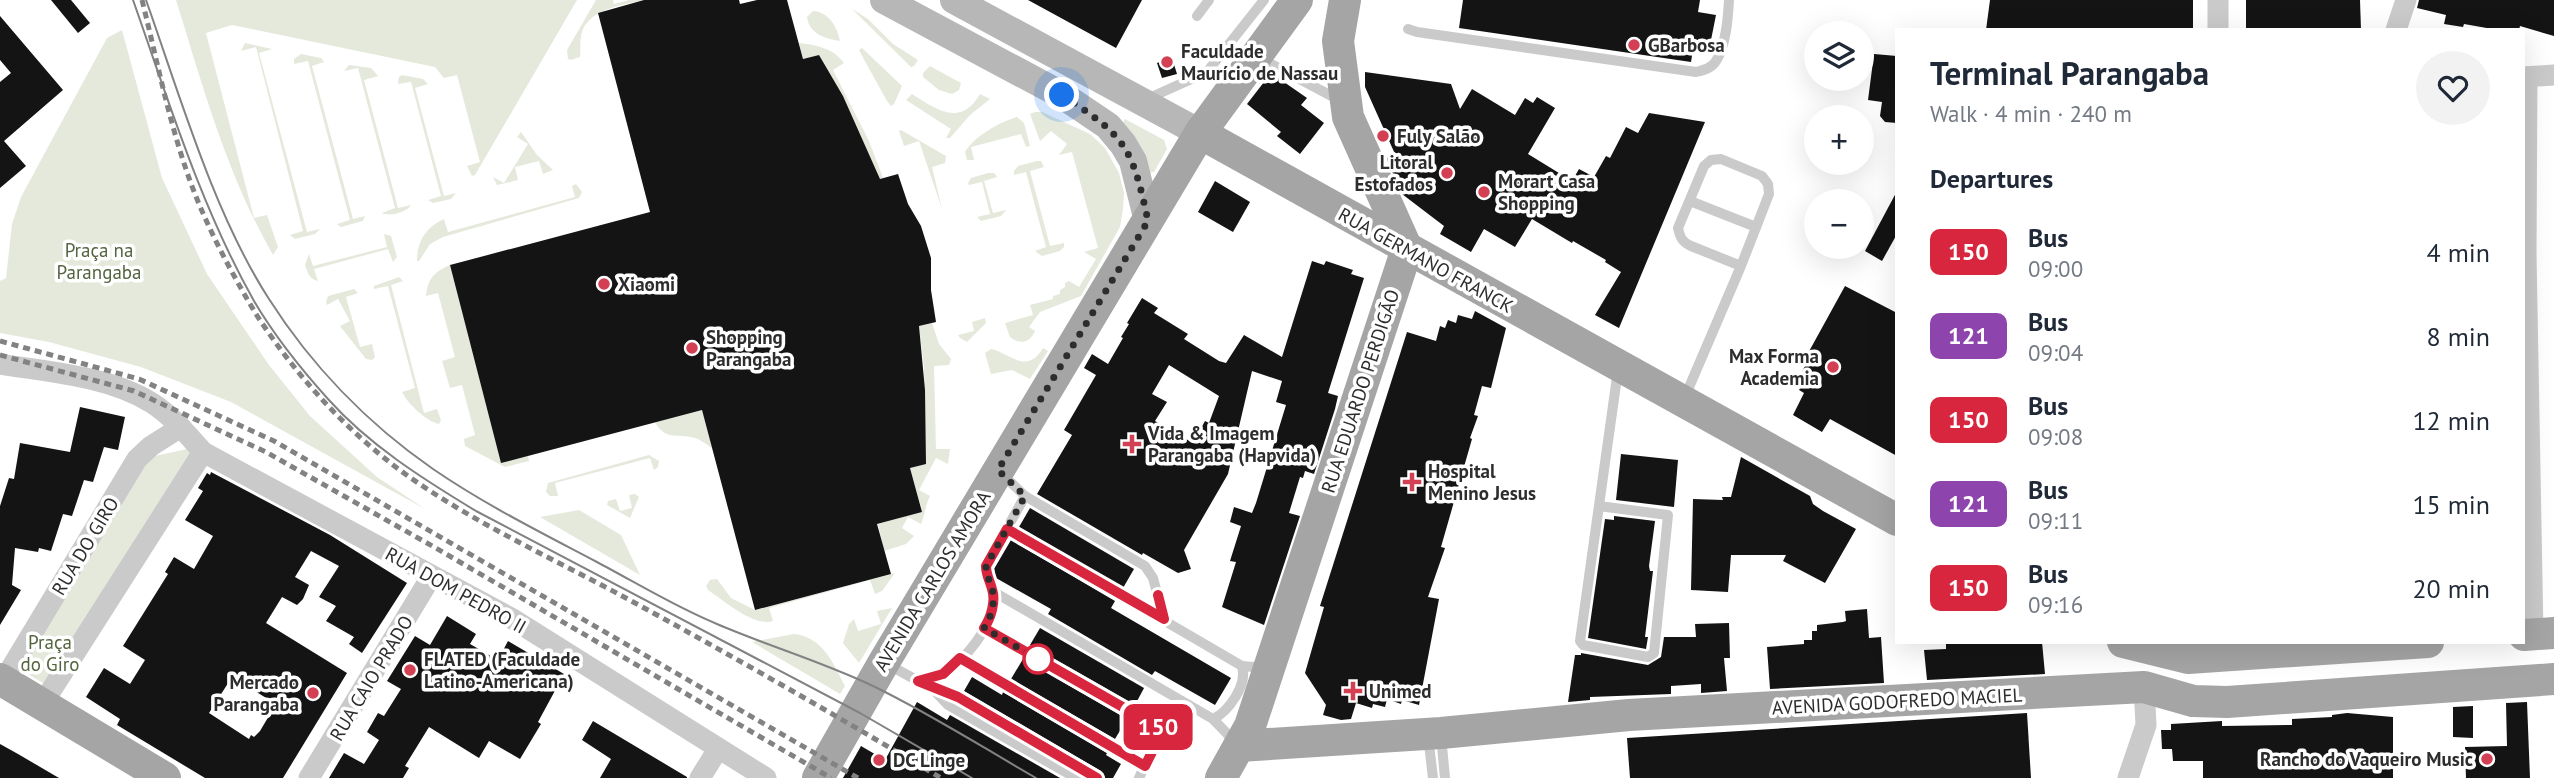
<!DOCTYPE html>
<meta charset="utf-8">
<style>
:root{--surface:#fff;--page:#f2f2f3;--text:#1f2937;--muted:#747a83}
body{margin:0;font-family:"PT Sans",sans-serif;background:var(--page);color:var(--text);height:100vh;display:flex;flex-direction:column;font-size:26px;white-space:nowrap}
*{box-sizing:border-box;margin:0}
p{font-size:23px;color:var(--muted)}
.icon{flex:none;width:38px;height:38px;fill:none;stroke:currentColor;stroke-width:2;stroke-linecap:round;stroke-linejoin:round}
.map{position:relative;flex:1;overflow:hidden}
.details{position:absolute;left:1895px;top:28px;width:630px;height:616px;display:flex;flex-direction:column;background:var(--surface);border-radius:0px;box-shadow:0 7px 28px #0002}
.details>*{flex:none}
.badge{padding:0 14px;border-radius:10px;font-size:24px;line-height:46px}
.buttons{position:absolute;left:1804px;top:21px;display:grid;gap:14px}
.buttons a{display:grid;place-items:center;width:70px;height:70px;border-radius:50%;background:var(--surface);box-shadow:0 7px 28px #0002;font-size:35px}
.you{position:absolute;width:35px;height:35px;margin:-18px;border:5px solid #fff;border-radius:50%;background:#1a73e8;box-shadow:0 0 0 10px #1a73e833}
.map>.badge{position:absolute;translate:-50% -50%;box-shadow:0 0 0 4px #fff}
h2{padding:0 35px;font-size:26px;line-height:63px}
.round{display:grid;place-items:center;flex:none;width:74px;height:74px;border-radius:37px;background:var(--page)}
.head{display:flex;align-items:center;justify-content:space-between;height:119px;padding:0 35px}
h1{font-size:33px;font-weight:700;line-height:52px}
ul{padding:0;list-style:none}
li{display:flex;align-items:center;gap:21px;height:84px;padding:0 35px}
li div{flex:1}
li b{display:block;font-size:26px}
li em{font-style:normal}
li .badge{min-width:77px;font-weight:700;text-align:center}
.map>svg:first-child{display:block}
.green{fill:#e4e9dc}
.building{fill:#141414;fill-rule:evenodd}
.lines{fill:none;stroke-linecap:round;stroke-linejoin:round}
.service{stroke:#cacaca;stroke-width:10}
.minor{stroke:#cacaca;stroke-width:21}
.secondary{stroke:#b7b7b7;stroke-width:28}
.primary{stroke:#a5a5a5;stroke-width:32}
.tram{stroke:#828282;stroke-width:2}
.rail{stroke:#828282;stroke-width:5;stroke-dasharray:7 5;stroke-linecap:butt}
.line-casing{stroke:#fff;stroke-width:16}
.line{stroke:#d7263d;stroke-width:10}
.walk{stroke:#2d2d2d;stroke-width:7;stroke-dasharray:0 12.6}
.poi-dot{fill:#d34054;stroke:#fff;stroke-width:2.5}
.stop-dot{fill:#fff;stroke:#d7263d;stroke-width:3.5}
.labels{text-anchor:middle;dominant-baseline:central;stroke-width:7;stroke-linejoin:round;paint-order:stroke}
.poi-label{font-size:19px;font-weight:bold;fill:#2d2d2d;stroke:#fff;text-anchor:start}
.park-label{font-size:19px;fill:#53643f;stroke:#fff}
.street-label{font-size:19px;fill:#2d2d2d;stroke:#fff}
</style>
<div class="map">
<svg width="2554" height="778" viewBox="0 0 2554 778">
<rect width="100%" height="100%" fill="#fff"/>
<g class="green">
<path d="M176,0H577L475,175L472,176L467,166L480,162L457,75L444,78L435,67L232,25L206,33L254,218L267,215L278,247L273,255C227,175 203,87 176,0Z"/>
<path d="M596,0H613L614,4L629,0H644C624,5 593,8 583,29C579,38 581,48 580,57L571,60L568,59L567,50Z"/>
<path d="M838,0L868,19L893,44L918,60L914,66L911,67L852,9Z"/>
<path d="M813,11C829,12 837,27 840,41C826,39 809,34 807,17Z"/>
<path d="M122,30L162,178L207,274L269,365L310,416L377,477L425,509L231,402L141,367L49,342L0,333V281L6,278L12,224L21,197L107,38Z"/>
<path d="M245,43L272,49L259,53L307,232L320,229L315,234L295,239L290,235L303,231L256,47L241,51Z"/>
<path d="M799,43C816,45 833,48 844,63L833,70L869,141L883,178L880,179L843,96L819,55L803,59Z"/>
<path d="M862,48L902,86L894,104L891,106L887,101L861,54L859,50Z"/>
<path d="M301,54L321,58L324,62L312,66L353,219L365,216L363,221L341,227L337,224L350,220L308,61L294,64V59Z"/>
<path d="M349,65L371,68L378,76L364,80L398,208L411,205C407,212 390,217 382,213L395,208L358,68L344,71Z"/>
<path d="M930,66L961,83L959,90L952,94L939,90L923,77V73Z"/>
<path d="M402,75L423,79L428,84L415,88L444,196L456,193L451,199L433,203L428,200L441,196L411,82L398,84L399,77Z"/>
<path d="M912,94C936,109 960,128 980,94L990,99L970,115L950,138H946L951,129L906,100Z"/>
<path d="M1035,112H1042L1090,134L1105,148L1119,173L1124,193L1123,209L1120,227L1081,296L1040,312L1029,327L1035,331C1030,343 1020,345 1010,337L1005,323L1033,315L1030,305L1053,299V296L1060,294V290L1065,287V283L1069,281L1079,287L1096,259L1084,252L1098,248L1072,152L1059,155L1067,144L1051,131L1040,141L1030,114Z"/>
<path d="M1017,117L1024,123L1030,146L1026,147L1021,134L971,147L974,160H967L965,152C976,135 998,123 1017,117Z"/>
<path d="M1125,119L1164,140L1167,149L1154,172L1149,173L1122,124Z"/>
<path d="M901,130L946,156L945,163L932,167L942,209L919,141L904,146L899,131Z"/>
<path d="M521,132L537,155L553,170L543,174L539,161L515,167L518,180L497,185L493,177L504,183L528,144L517,137Z"/>
<path d="M1037,161H1041L1044,167L1030,171L1050,246L1064,243V247L1060,251L1042,256L1035,251L1046,247L1026,172L1014,175V171L1018,166Z"/>
<path d="M988,173H994L997,177L984,181L993,213L1006,210L1001,216L981,221L977,217L990,214L982,182L969,185L968,183L971,178Z"/>
<path d="M576,184L582,192L579,198L443,237L430,244L419,261H417C417,241 426,227 444,219L448,232L575,197L572,186Z"/>
<path d="M384,234L391,236L397,257L393,262L388,249L314,269L318,281C309,279 308,273 305,265L309,254L313,266L387,247Z"/>
<path d="M450,265L501,462L528,456L529,461L505,467L465,446L464,439L475,435L462,385L450,388L442,361L455,357L438,293L426,296C428,278 434,272 450,265Z"/>
<path d="M399,277L403,281L391,285L424,413L437,409L441,420L439,424C426,421 408,404 402,392L415,388L388,286L374,289V286Z"/>
<path d="M354,289L358,293L346,297L360,347L372,344L375,357L372,360L366,359L340,326L350,321L338,299L327,305L326,302L328,296Z"/>
<path d="M985,318L986,323L967,342L960,338L958,335L974,331L972,322Z"/>
<path d="M932,323L939,344L951,359L949,365L934,366L936,449H950L948,464L936,458L919,490L930,496C925,506 925,515 921,524L908,517L902,528L914,536L906,544L884,551L878,524L922,512L910,468L926,463L924,368L919,326Z"/>
<path d="M1043,348L1048,351L1030,379L1012,370L991,374L985,353L991,349C1008,352 1027,376 1043,348Z"/>
<path d="M702,410L712,448C706,444 698,438 691,437C675,434 665,440 655,422Z"/>
<path d="M187,449L192,450L54,689L15,667L146,458Z"/>
<path d="M649,455L659,461L658,467L654,470L650,458L555,483L558,496H550L546,492L548,483Z"/>
<path d="M635,494L639,497L630,518L607,505L608,501L616,499L620,511L632,508L629,495Z"/>
<path d="M579,510L621,535L640,575L540,517Z"/>
<path d="M895,573L882,591L875,594L870,580L769,608L773,621C753,627 725,601 708,590L706,586L710,580L717,579L731,598L755,610Z"/>
<path d="M892,608L859,663L843,643L849,624L854,619L858,631L881,624L877,611Z"/>
<path d="M794,634C823,637 833,663 845,686L840,694L752,642Z"/>
</g>
<g class="building">
<path d="M51,0H71L90,23L78,33Z"/>
<path d="M644,0H739L740,4L757,0H787L803,59L819,55L843,96L880,179L898,174L908,204L921,226L931,258V290L936,322L919,326L925,390L926,464L910,468L922,512L877,524L891,574L755,610L702,410L501,463L450,265L650,212L598,13Z"/>
<path d="M1028,0H1142L1116,48Z"/>
<path d="M1463,0H1700L1698,12L1716,15L1710,45L1694,43L1691,62L1459,28Z"/>
<path d="M1990,0H2193V30H1986Z"/>
<path d="M2246,0H2360L2361,30H2246Z"/>
<path d="M2419,0H2554V36L2520,26L2519,30H2498L2464,24L2463,27L2444,24L2446,15L2417,8Z"/>
<path d="M0,16L63,90L4,141L26,166L0,188V82L11,73L0,60Z"/>
<path d="M1874,54L1897,56V123L1885,122L1880,116L1882,102L1868,100Z"/>
<path d="M1172,58L1177,74L1162,78L1157,63Z"/>
<path d="M1365,72L1451,84L1460,109L1472,89L1515,115L1525,98L1533,103L1537,97L1555,108L1528,154L1572,181L1579,169L1594,177L1606,156L1610,158L1626,127L1638,133L1649,113L1705,122L1619,328L1595,315L1621,272L1605,262L1606,260L1573,241L1572,243L1532,219L1515,247L1484,229L1471,252L1440,234L1444,226L1402,194L1386,158L1395,154L1365,87Z"/>
<path d="M1271,73L1307,98L1301,105L1324,123L1300,154L1277,136L1281,132L1247,104Z"/>
<path d="M1215,181L1250,202L1233,232L1198,212Z"/>
<path d="M1897,191V234L1882,261L1865,251Z"/>
<path d="M1312,261L1324,265L1326,261L1353,270L1351,274L1364,278L1328,393L1338,396L1335,409L1314,474L1305,471L1303,478L1300,477L1289,513L1300,516L1264,625L1222,607L1236,562L1230,561L1241,526L1230,522L1234,507L1252,513L1256,503L1286,405L1276,402L1282,381L1252,371L1228,474L1184,550L1191,569L1178,573L1143,553L1142,555L1037,494L1072,435L1064,430L1096,375L1084,368L1092,354L1108,364L1123,338L1121,337L1129,324L1127,323L1142,298L1158,308L1154,313L1188,334L1184,339L1219,361L1226,363L1244,335L1282,357ZM1169,365L1219,396L1209,423L1205,421L1193,443L1155,421L1167,402L1152,394Z"/>
<path d="M1845,286L1897,313V456L1830,419L1822,432L1793,415L1804,393L1799,390L1805,381L1799,377L1810,357L1807,355Z"/>
<path d="M1475,311L1506,328L1491,388L1482,386L1474,415L1478,416L1470,438L1472,439L1441,547L1445,548L1428,597L1439,599L1419,705L1402,700L1401,704L1387,699L1385,707L1373,704L1372,708L1356,703L1351,719L1341,720L1323,715L1326,705L1305,673L1324,607L1320,606L1407,332L1436,341L1440,326L1445,328L1448,320L1456,323L1458,315L1472,319Z"/>
<path d="M80,407L125,417L118,450L104,447L93,482L84,480L72,516L63,514L51,551L39,548L38,552L15,548L12,585L21,590L0,625V506L9,478L14,479L20,443L70,452Z"/>
<path d="M1621,454L1678,460L1674,507L1616,500Z"/>
<path d="M1741,457L1810,496L1813,504L1823,511L1856,529L1825,583L1783,561L1786,555H1731L1728,592L1691,590L1693,499L1723,500L1722,497H1731Z"/>
<path d="M211,472L330,535L407,583L362,653L349,644L354,637L326,621L336,606L319,597L339,566L311,551L295,577L309,585L303,599L297,605L282,597L266,623L347,673L283,778H205L117,725L120,719L86,697L104,668L130,684L145,660L123,646L168,574L165,572L174,557L194,569L213,536L185,520L203,491L198,488L207,473L210,475ZM232,677L276,704L260,731L254,737L251,735L249,739L209,713Z"/>
<path d="M1030,508L1134,569L1123,588L1019,527Z"/>
<path d="M1614,516L1655,521L1649,566L1650,571H1653L1645,637H1648L1646,649L1588,638L1605,519L1614,520Z"/>
<path d="M1011,540L1115,601L1111,608L1231,678L1215,705L1155,671L1152,675L1048,614L1051,609L996,578L994,569Z"/>
<path d="M1867,609L1869,638L1881,637L1884,683L1770,689L1767,647L1804,644V640H1812V631H1817V625L1843,622L1846,621L1845,611Z"/>
<path d="M447,616L476,634L470,644L498,660L508,641L564,674L538,722L541,724L520,759L489,741L479,758L429,727L405,766L409,768L403,778H329L344,753L364,764L379,740L367,732L378,713L384,716L401,689L387,681L415,636L430,645Z"/>
<path d="M1729,623L1730,658H1724L1727,691L1701,693V684L1671,686V694L1590,697V700L1568,702L1575,655H1581V653L1648,665L1661,657L1664,637H1696L1695,624Z"/>
<path d="M1040,628L1144,688L1135,705L1030,645Z"/>
<path d="M1946,642H2042L2045,674L1927,680L1924,650L1946,649Z"/>
<path d="M1023,659L1127,719L1115,739L1011,679Z"/>
<path d="M972,677L1002,695L1003,692L1107,753L1106,755L1121,764L1113,778H1105L1101,771L964,691Z"/>
<path d="M917,702L947,720L950,715L1060,778H843L861,746L885,760Z"/>
<path d="M2527,702L2530,778H2466L2465,747L2507,746L2506,703Z"/>
<path d="M2473,706V738L2453,737V707Z"/>
<path d="M2027,713L2031,778H1630L1627,738Z"/>
<path d="M2347,713L2393,717V778H2203V761H2173L2172,749H2162L2161,730H2171V724L2222,721V726L2292,725V719L2332,717V715Z"/>
<path d="M593,721L687,777V778H600L611,759L582,740Z"/>
<path d="M0,744L18,754L59,778H0Z"/>
</g>
<g class="lines">
<g class="service">
<path d="M1197,16L1209,0"/>
<path d="M1408,29L1417,32L1696,72C1704,70 1712,68 1716,61C1726,46 1728,18 1729,0"/>
<path d="M1260,58L1341,101"/>
<path d="M1147,99L1207,72L1264,0"/>
<path d="M1690,201L1756,227"/>
<path d="M1684,399L1741,266L1769,194L1768,184L1762,176L1721,159L1711,160L1704,166L1678,228C1680,237 1682,242 1691,246L1741,266"/>
<path d="M1000,472L1025,496L1145,566L1153,578L1164,619"/>
<path d="M1599,506L1668,515L1654,653L1648,657L1583,645L1580,641L1618,370"/>
<path d="M1007,529L1242,666L1253,667L1263,664"/>
<path d="M994,592L1213,719L1237,744"/>
<path d="M984,628L1163,730"/>
<path d="M960,658L1145,766"/>
<path d="M887,664L933,689L958,697L1097,778"/>
<path d="M918,681C927,679 937,678 944,673C966,659 990,629 994,603C995,590 986,579 986,566L1025,496"/>
<path d="M933,689L948,705L1076,778"/>
<path d="M1213,719C1228,712 1248,685 1242,666"/>
<path d="M1441,735L1445,778"/>
<path d="M1428,736L1433,778"/>
<path d="M1139,778C1151,753 1162,721 1184,703"/>
</g>
<g class="minor">
<path d="M2218,0V30"/>
<path d="M2396,30L2406,0"/>
<path d="M2524,77L2554,75"/>
<path d="M2527,77L2526,253L2533,635"/>
<path d="M0,364C49,372 109,376 152,403C172,416 187,434 203,452L511,618L766,778"/>
<path d="M4,680L137,459L151,446L181,427"/>
<path d="M43,703L203,452"/>
<path d="M309,778L431,577"/>
<path d="M700,778L718,749"/>
<path d="M2128,778L2146,725L2144,687"/>
</g>
<g class="secondary">
<path d="M884,0L1062,95L1108,126L1123,144L1133,161L1148,221"/>
<path d="M954,0L1200,133"/>
</g>
<g class="primary">
<path d="M1200,133L1897,520"/>
<path d="M2524,635L2554,633"/>
<path d="M2123,642L2188,658L2428,642"/>
<path d="M0,679L165,778"/>
<path d="M1239,746L1441,733L1629,715L2144,687L2193,701L2227,702L2554,679"/>
<path d="M818,778L884,662L1200,133L1297,0"/>
<path d="M1221,778L1250,726L1407,249L1348,117L1338,41L1345,0"/>
</g>
<g class="tram">
<path d="M133,0C169,102 201,207 254,301C274,335 301,369 328,399C369,445 423,479 476,511L860,713L972,778"/>
<path d="M146,0C180,96 214,214 269,299C311,365 368,424 433,469C484,504 540,532 595,561C635,582 675,607 717,624C768,646 823,662 873,686C929,713 982,747 1036,778"/>
</g>
<g class="rail">
<path d="M142,0C159,68 172,139 199,204C215,242 235,279 256,314C296,376 348,433 408,476C476,524 552,558 624,597C731,655 837,716 941,778"/>
<path d="M0,341L139,379L274,441L858,778"/>
<path d="M0,355L134,391L266,452L434,547L831,778"/>
</g>
</g>
<g class="lines">
<g class="line-casing">
<path id="line" d="M1097,778L958,697L918,681L943,674L960,658L1145,766L1163,730L984,628C991,618 996,601 992,589C990,581 986,575 986,566L1007,529L1164,619L1158,595"/>
</g>
<use href="#line" class="line"/>
<path class="walk" d="M1038,659L984,628C991,618 996,601 992,589C990,581 986,575 986,566L1025,496L998,470L1148,221C1132,146 1126,137 1062,95"/>
</g>
<g class="poi-dot">
<circle cx="1634" cy="45" r="7"/>
<circle cx="1167" cy="62" r="7"/>
<circle cx="1383" cy="136" r="7"/>
<circle cx="1447" cy="173" r="7"/>
<circle cx="1484" cy="192" r="7"/>
<circle cx="604" cy="284" r="7"/>
<circle cx="692" cy="348" r="7"/>
<circle cx="1833" cy="367" r="7"/>
<path d="M1128.5 433.5h7v7h7v7h-7v7h-7v-7h-7v-7h7z"/>
<path d="M1408.5 471.5h7v7h7v7h-7v7h-7v-7h-7v-7h7z"/>
<circle cx="410" cy="670" r="7"/>
<path d="M1349.5 680.5h7v7h7v7h-7v7h-7v-7h-7v-7h7z"/>
<circle cx="313" cy="693" r="7"/>
<circle cx="2487" cy="759" r="7"/>
<circle cx="879" cy="760" r="7"/>
</g>
<circle class="stop-dot" cx="1038" cy="659" r="14"/>
<g class="labels">
<g class="poi-label">
<text x="1648" y="45">GBarbosa</text>
<text x="1181" y="51">Faculdade<tspan x="1181" dy="22">Maurício de Nassau</tspan></text>
<text x="1397" y="136">Fuly Salão</text>
<text x="1433" y="162" text-anchor="end">Litoral<tspan x="1433" dy="22">Estofados</tspan></text>
<text x="1498" y="181">Morart Casa<tspan x="1498" dy="22">Shopping</tspan></text>
<text x="618" y="284">Xiaomi</text>
<text x="706" y="337">Shopping<tspan x="706" dy="22">Parangaba</tspan></text>
<text x="1819" y="356" text-anchor="end">Max Forma<tspan x="1819" dy="22">Academia</tspan></text>
<text x="1148" y="433">Vida &amp; Imagem<tspan x="1148" dy="22">Parangaba (Hapvida)</tspan></text>
<text x="1428" y="471">Hospital<tspan x="1428" dy="22">Menino Jesus</tspan></text>
<text x="424" y="659">FLATED (Faculdade<tspan x="424" dy="22">Latino-Americana)</tspan></text>
<text x="299" y="682" text-anchor="end">Mercado<tspan x="299" dy="22">Parangaba</tspan></text>
<text x="1369" y="691">Unimed</text>
<text x="2473" y="759" text-anchor="end">Rancho do Vaqueiro Music</text>
<text x="893" y="760">DC Linge</text>
</g>
<g class="park-label">
<text x="99" y="250">Praça na<tspan x="99" dy="22">Parangaba</tspan></text>
<text x="50" y="642">Praça<tspan x="50" dy="22">do Giro</tspan></text>
</g>
<g class="street-label">
<text transform="translate(1426 260) rotate(29)">RUA GERMANO FRANCK</text>
<text transform="translate(1360 391) rotate(-72)">RUA EDUARDO PERDIGÃO</text>
<text transform="translate(85 546) rotate(-59)">RUA DO GIRO</text>
<text transform="translate(932 581) rotate(-59)">AVENIDA CARLOS AMORA</text>
<text transform="translate(456 590) rotate(29)">RUA DOM PEDRO II</text>
<text transform="translate(371 678) rotate(-59)">RUA CAIO PRADO</text>
<text transform="translate(1897 701) rotate(-3)">AVENIDA GODOFREDO MACIEL</text>
</g>
</g>
</svg>
<div class="buttons">
<a><svg class="icon" aria-label="layers" viewBox="0 0 24 24"><path d="M12 4l9 5-9 5-9-5zM3 14l9 5 9-5"/></svg></a>
<a>+</a>
<a>−</a>
</div>
<div class="you" style="left:1062px;top:95px"></div>
<b class="badge" style="left:1158px;top:727px;background:#d7263d;color:#fff">150</b>
<section class="details">
<div class="head"><div><h1>Terminal Parangaba</h1><p>Walk · 4 min · 240 m</p></div><a class="round"><svg class="icon" aria-label="heart" viewBox="0 0 24 24"><path d="M12 20l-8-8c-3-5 5-10 8-4 3-6 11-1 8 4z"/></svg></a></div>
<h2>Departures</h2>
<ul>
<li><span class="badge" style="background:#d7263d;color:#fff">150</span><div><b>Bus</b><p>09:00</p></div><em>4 min</em></li>
<li><span class="badge" style="background:#8e44ad;color:#fff">121</span><div><b>Bus</b><p>09:04</p></div><em>8 min</em></li>
<li><span class="badge" style="background:#d7263d;color:#fff">150</span><div><b>Bus</b><p>09:08</p></div><em>12 min</em></li>
<li><span class="badge" style="background:#8e44ad;color:#fff">121</span><div><b>Bus</b><p>09:11</p></div><em>15 min</em></li>
<li><span class="badge" style="background:#d7263d;color:#fff">150</span><div><b>Bus</b><p>09:16</p></div><em>20 min</em></li>
</ul>
</section>
</div>
